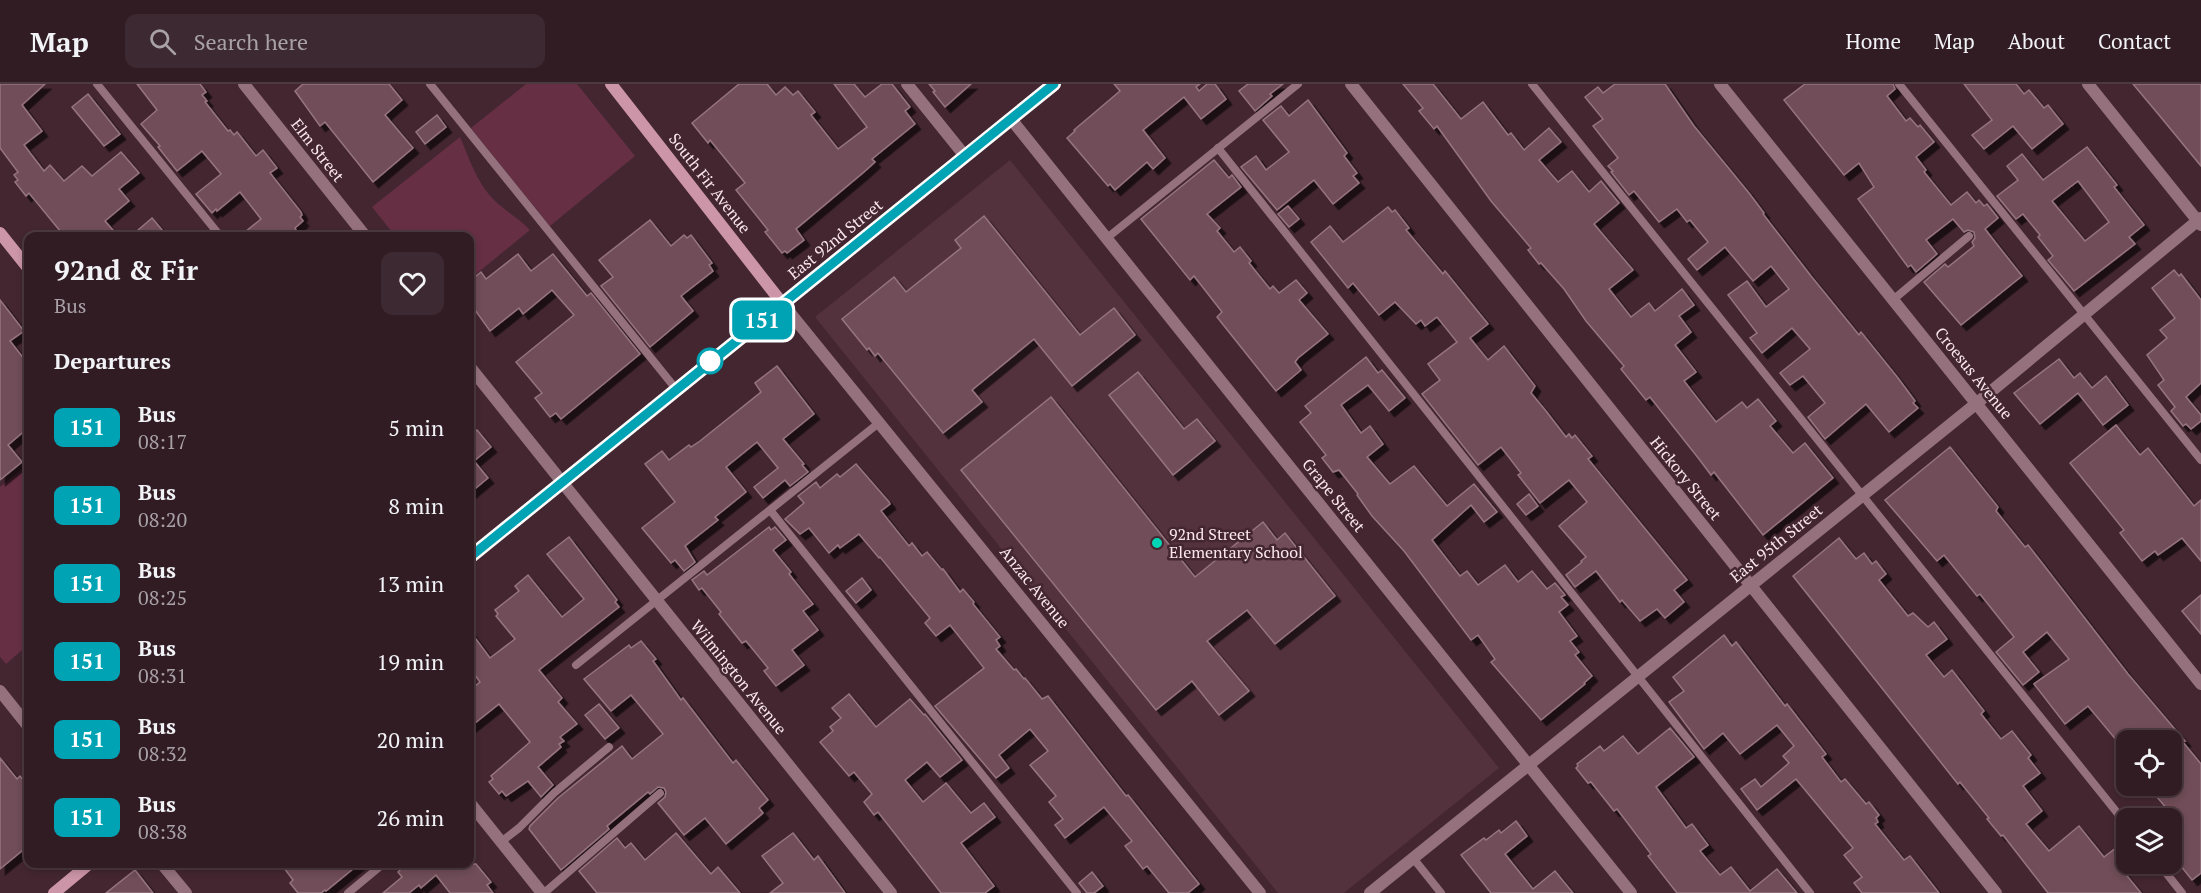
<!DOCTYPE html>
<style>
:root{--surface:#321c24;--page:#3d2931;--text:#f1f3f6;--muted:#a8a1a6;--line:#4d3a41}
body{margin:0;font-family:"PT Serif",serif;background:var(--page);color:var(--text);height:100vh;display:flex;flex-direction:column;font-size:22px;white-space:nowrap}
*{box-sizing:border-box;margin:0}
p{font-size:20px;color:var(--muted)}
.icon{flex:none;width:33px;height:33px;fill:none;stroke:currentColor;stroke-width:2;stroke-linecap:round;stroke-linejoin:round}
.map{position:relative;flex:1;overflow:hidden}
.drawer{position:absolute;left:24px;top:148px;width:450px;height:636px;display:flex;flex-direction:column;background:var(--surface);border-radius:12px;box-shadow:0 3px 9px #0003,0 0 0 2px var(--line)}
.drawer>*{flex:none}
.badge{padding:0 12px;border-radius:9px;font-size:21px;line-height:39px}
.tools{position:absolute;left:2116px;top:646px;display:grid;gap:12px}
.tools a{display:grid;place-items:center;width:66px;height:66px;border-radius:12px;background:var(--surface);box-shadow:0 3px 9px #0003,0 0 0 2px var(--line);font-size:30px}
.map>.badge{position:absolute;translate:-50% -50%;box-shadow:0 0 0 3px #fff}
h2{padding:0 30px;font-size:22px;line-height:54px}
.round{display:grid;place-items:center;flex:none;width:63px;height:63px;border-radius:12px;background:var(--page)}
.headline{display:flex;align-items:center;justify-content:space-between;height:102px;padding:0 30px}
h1{font-size:28px;font-weight:600;line-height:45px}
ul{padding:0;list-style:none}
li{display:flex;align-items:center;gap:18px;height:78px;padding:0 30px}
li div{flex:1}
li b{display:block;font-size:22px}
li em{font-style:normal}
li .badge{min-width:66px;font-weight:700;text-align:center}
header{display:flex;align-items:center;gap:36px;box-sizing:border-box;height:84px;padding:0 30px;background:var(--surface);border-bottom:2px solid var(--line)}
header strong{font-size:28px}
nav{display:flex;gap:33px;margin-inline-start:auto;font-size:21px}
.search{width:420px;height:54px;background:var(--page);display:flex;align-items:center;gap:15px;box-sizing:border-box;padding:0 21px;border-radius:12px;color:var(--muted);font-size:22px}
.map>svg:first-child{display:block}
.built{fill:#53313d}
.green{fill:#662f44}
.building{fill:#6f4e59;stroke:#97747f;stroke-width:1.5;fill-rule:evenodd;filter:url(#shadow)}
.lines{fill:none;stroke-linecap:round;stroke-linejoin:round}
.lane{stroke:#94717c;stroke-width:8}
.street{stroke:#94717c;stroke-width:12}
.secondary{stroke:#cc95a8;stroke-width:12}
.line-casing{stroke:#fff;stroke-width:14}
.line{stroke:#00a3b4;stroke-width:9}
.stop-dot{fill:#fff;stroke:#00a3b4;stroke-width:3}
.poi-dot{fill:#02d5b6;stroke:#432630;stroke-width:2}
.labels{text-anchor:middle;dominant-baseline:central;stroke-width:5;stroke-linejoin:round;paint-order:stroke}
.street-label{font-size:16px;fill:#fae6ec;stroke:#432630}
.poi-label{font-size:16px;fill:#fae6ec;stroke:#432630;text-anchor:start}
</style>
<header>
<strong>Map</strong>
<div class="search"><svg class="icon" aria-label="search" viewBox="0 0 24 24"><circle cx="10" cy="10" r="6"/><path d="M15 15l6 6"/></svg>Search here</div>
<nav><a>Home</a><a>Map</a><a>About</a><a>Contact</a></nav>
</header>
<div class="map">
<svg width="2201" height="809" viewBox="0 0 2201 809">
<defs>
<filter id="shadow"><feDropShadow dx="5.5" dy="5.5" stdDeviation="0" flood-color="#0009"/></filter>
</defs>
<rect width="100%" height="100%" fill="#432630"/>
<path class="built" d="M1010,76L1499,684L1344,809H1278L815,233Z"/>
<g class="green">
<path d="M526,0H577L635,72L550,142L471,44Z"/>
<path d="M460,53C469,74 477,99 494,116C505,127 519,134 530,146L470,195V153H396L372,123Z"/>
<path d="M28,380V561L6,580L0,573V403Z"/>
</g>
<g class="building">
<path d="M0,0H45L22,21L42,47L24,61L44,87L50,81L64,97L82,82L92,92L121,68L139,89L119,105L129,117L105,137L119,153H65L29,109L26,112L15,98L18,96L14,91L18,88L0,64Z"/>
<path d="M137,0H200L206,8L202,11L207,17L205,18L228,47L230,46L234,51L237,48L256,72L263,66L277,84L270,89L301,128L302,131L300,133L303,137L295,144L296,146L288,153H239L261,135L240,108L217,127L216,125L212,129L196,110L221,90L202,67L177,87L158,63L160,62L141,40L157,26Z"/>
<path d="M303,0H389L402,16L385,31L413,64L373,98L325,38L320,42L295,7Z"/>
<path d="M739,0H767L776,11L785,3L793,11L798,7L815,28L811,31L838,65L867,43L834,0H854L865,13L882,0H892L910,23L905,27L915,40L872,75L875,78L864,88L796,145L804,156L787,169L785,167L782,169L765,148L768,146L736,106L745,99L710,56L708,59L692,39Z"/>
<path d="M929,0H971L945,23L933,8L935,7Z"/>
<path d="M1114,0H1200L1196,3L1199,7L1207,0H1215L1226,15L1201,35L1184,13L1143,46L1165,74L1153,85L1147,78L1115,106L1110,100L1108,102L1067,54L1075,47L1074,46L1120,7Z"/>
<path d="M1248,0H1283L1270,10L1272,12L1255,27L1239,7Z"/>
<path d="M1403,0H1433L1461,35L1483,18L1508,51L1511,49L1524,66L1549,44L1561,58L1539,76L1558,98L1572,87L1589,108L1601,97L1619,119L1594,140L1633,186L1609,205L1631,233L1649,219L1655,227L1682,205L1694,221L1679,232L1691,248L1675,261L1696,288L1684,297L1716,338L1742,318L1747,324L1758,315L1776,337L1770,342L1793,369L1805,359L1833,394L1763,451L1714,388L1711,391L1699,375L1650,313L1646,316L1621,285L1624,282L1586,237L1564,205L1541,179L1539,180L1528,166L1531,164L1491,117L1437,42L1434,45L1419,27L1423,24Z"/>
<path d="M1615,0H1665L1694,42L1749,109L1764,129L1763,130L1811,192L1859,251L1861,248L1898,294L1915,317L1913,319L1918,324L1889,348L1866,320L1825,355L1808,333L1825,319L1803,292L1790,301L1780,289L1810,265L1792,244L1762,269L1750,254L1757,249L1728,211L1747,197L1766,223L1789,205L1771,182L1753,197L1725,163L1697,186L1688,175L1708,158L1690,136L1687,138L1677,125L1659,138L1634,107L1629,111L1611,88L1613,87L1608,82L1618,74L1593,42L1603,35L1585,13L1598,3L1603,9Z"/>
<path d="M1805,0H1893L1895,5L1887,12L1906,37L1910,34L1918,43L1920,41L1934,58L1916,73L1926,86L1924,88L1951,121L1967,108L1976,119L1979,116L1984,122L1987,120L1998,134L1985,145L2022,192L1961,241L1924,198L1945,180L1948,183L1974,162L1972,158L1975,154L1974,148L1968,146L1964,148L1953,135L1926,156L1937,170L1916,188L1911,181L1908,183L1858,115L1874,103L1859,79L1844,91L1784,16Z"/>
<path d="M1964,0H2016L2024,10L2029,6L2044,24L2048,21L2063,40L2032,65L2013,42L1984,65L1972,51L1992,36Z"/>
<path d="M2133,0H2201V82L2159,31Z"/>
<path d="M88,10L120,50L104,62L72,23Z"/>
<path d="M1308,16L1347,69L1344,72L1357,89L1353,92L1359,99L1333,120L1314,96L1277,126L1241,83L1256,72L1266,86L1289,68L1263,36L1281,22L1289,32Z"/>
<path d="M437,31L446,43L425,60L416,48Z"/>
<path d="M2087,63L2117,101L2114,103L2144,141L2129,153L2135,160L2074,207L2048,176L2053,172L2038,153L2040,151L2023,130L2016,135L1997,112L2018,96L2007,82L2022,70L2043,96ZM2078,97L2109,138L2085,157L2052,117Z"/>
<path d="M1214,76L1229,94L1232,91L1241,103L1207,130L1220,144L1217,147L1234,168L1240,163L1251,177L1249,179L1270,205L1273,202L1279,209L1296,196L1307,209L1299,216L1328,250L1298,274L1295,278L1301,286L1276,307L1217,233L1222,228L1194,192L1190,196L1141,135Z"/>
<path d="M1288,122L1299,135L1289,143L1278,130Z"/>
<path d="M1388,123L1392,128L1395,126L1409,144L1406,146L1443,190L1445,187L1488,240L1470,254L1488,276L1504,262L1535,302L1531,309L1546,327L1566,353L1569,350L1572,354L1575,351L1592,372L1588,375L1687,496L1674,506L1684,518L1665,534L1657,525L1640,537L1622,516L1620,518L1596,487L1575,503L1566,491L1582,478L1581,477L1586,473L1559,442L1587,418L1569,396L1540,419L1518,391L1521,389L1501,363L1478,381L1422,310L1440,296L1428,280L1457,258L1437,233L1425,242L1421,236L1416,240L1395,218L1379,231L1353,199L1348,204L1311,158L1330,142L1343,158Z"/>
<path d="M984,132L1080,251L1114,224L1135,251L1072,302L1034,255L972,306L982,318L943,349L878,269L875,272L869,264L867,266L842,235L894,193L906,208L961,164L955,156Z"/>
<path d="M152,134L168,153H130Z"/>
<path d="M650,136L671,162L684,151L687,154L691,151L712,179L709,181L713,187L681,212L693,227L650,263L601,202L613,193L599,176Z"/>
<path d="M518,170L531,187L553,170L587,212L591,209L640,270L561,335L556,329L550,333L535,314L542,309L516,278L574,231L552,206L523,230L519,224L490,247L470,219V197L481,188L486,195Z"/>
<path d="M2174,186L2179,192L2181,190L2201,216V299L2186,313L2201,331V337L2191,345L2186,340L2183,342L2171,327L2175,323L2158,301L2164,296L2147,271L2167,254L2160,246L2175,234L2152,204Z"/>
<path d="M0,216L24,247L10,257L28,280V344L8,361L22,378L0,396Z"/>
<path d="M1366,273L1378,289L1382,286L1405,314L1389,327L1368,301L1341,321L1361,349L1370,342L1383,360L1367,373L1390,400L1414,382L1447,422L1474,400L1497,428L1484,438L1471,421L1432,456L1460,492L1467,487L1478,501L1505,481L1518,498L1532,487L1547,505L1555,499L1565,511L1561,513L1568,521L1559,528L1577,552L1570,557L1579,568L1575,571L1592,592L1584,599L1585,600L1541,636L1491,578L1495,575L1478,551L1471,556L1404,467L1372,432L1357,411L1358,410L1339,386L1333,388L1322,374L1326,371L1300,338L1311,329L1305,322Z"/>
<path d="M2059,275L2074,294L2080,289L2092,304L2106,292L2128,321L2103,341L2078,309L2040,340L2014,309Z"/>
<path d="M777,282L814,330L783,355L804,380L802,381L808,388L790,402L785,396L763,414L754,403L778,384L757,358L726,383L746,408L715,433L718,436L685,462L695,478L684,487L675,476L671,479L642,444L675,418L645,380L662,367L669,376L689,361L691,363L700,357L761,308L755,299Z"/>
<path d="M1138,288L1184,345L1197,335L1215,357L1173,391L1109,311Z"/>
<path d="M1051,313L1195,493L1263,438L1277,456L1285,449L1335,512L1275,560L1247,526L1207,557L1249,607L1219,631L1192,597L1156,626L961,386Z"/>
<path d="M2116,341L2140,371L2148,364L2194,422L2201,416V477L2182,454L2158,471L2155,467L2142,477L2120,449L2124,446L2070,379Z"/>
<path d="M477,346L491,363L474,377L488,394L470,409V352Z"/>
<path d="M1950,363L1998,423L1996,427L2025,463L2028,461L2039,475L2128,590L2185,657H2182L2201,680V789L2192,796L2172,771V735H2157L2168,726L2156,712L2161,709L2155,702H2172V657H2127V669L2088,622L2065,640L2034,600L2069,575L2047,548L2023,568L2039,588L2023,601L1996,568L2014,553L1980,510L1977,512L1944,471L1937,477L1885,416Z"/>
<path d="M856,380L889,418L890,420L881,427L909,462L912,459L922,472L927,468L942,486L943,485L960,508L963,505L974,518L973,520L1000,553L996,556L1000,562L996,565L1014,586L1016,585L1024,595L1025,594L1042,615L1048,612L1126,712L1128,711L1199,800L1188,809H1169L1147,782L1143,785L1125,762L1132,757L1104,723L1065,754L1055,741L1063,735L1049,718L1056,712L1030,681L1048,667L1030,645L999,671L1009,684L996,694L935,622L984,584L950,541L936,552L925,539L930,534L880,473L879,474L859,450L840,464L838,461L829,469L809,444L800,450L785,435L804,419L798,412L816,398L820,404L837,390L840,393Z"/>
<path d="M1529,410L1538,422L1526,431L1517,420Z"/>
<path d="M769,443L771,446L775,443L786,456L773,466L791,488L789,490L813,520L803,527L818,546L792,566L804,581L776,602L764,587L768,584L746,557L742,559L719,530L721,528L702,504L699,506L692,496L704,487L707,491Z"/>
<path d="M569,453L617,516L615,518L619,523L539,586L562,614L558,618L577,640L560,653L564,657L559,660L561,663L538,683L553,701L541,713L528,697L506,712L502,707L499,710L489,698L493,695L491,692L530,658L499,620L470,643V606L480,598L470,584V547L490,574L515,555L496,532L498,530L495,526L519,507L515,502L528,491L562,533L584,515L547,470Z"/>
<path d="M1839,454L1856,475L1864,469L1872,480L1876,477L1886,490L1879,496L1908,532L1913,529L1928,543L1934,538L1947,555L1926,571L1944,593L1952,586L1984,627L1981,630L2001,655L2012,647L2031,671L2028,674L2040,689L2023,702L2042,727L2026,740L2049,767L2079,742L2104,773L2121,760L2127,768V784L2123,787L2141,809H2048L2003,751L2001,752L1987,735L1989,734L1960,698L1958,700L1793,492Z"/>
<path d="M862,494L871,506L856,519L846,507Z"/>
<path d="M2201,511V550L2182,527Z"/>
<path d="M1724,551L1732,562L1736,558L1785,622L1787,620L1826,670L1822,673L1841,698L1845,695L1866,720L1869,718L1879,731L1876,734L1878,738L1875,740L1904,776L1910,772L1939,809H1862L1854,799L1862,793L1844,771L1853,764L1796,695L1757,726L1741,705L1755,695L1761,703L1789,679L1783,672L1794,662L1777,641L1740,670L1723,649L1704,665L1669,618L1684,607L1673,593Z"/>
<path d="M641,557L656,575L653,577L681,616L683,614L733,679L736,676L768,716L759,724L763,729L726,760L705,734L684,751L658,719L665,713L666,708L664,704L658,703L650,710L648,708L607,742L609,745L561,786L529,745L530,742L558,714L622,662L632,675L663,650L631,611L611,627L584,595L629,561L631,564Z"/>
<path d="M849,610L876,643L910,615L924,631L925,630L962,676L940,693L927,678L905,696L923,718L946,699L971,729L984,719L995,733L961,759L994,802L985,809H941L878,728L874,731L864,718L872,710L854,688L849,692L820,658L833,647L830,643L841,634L832,624Z"/>
<path d="M599,620L619,644L605,655L585,631Z"/>
<path d="M1670,644L1694,673L1656,703L1686,744L1692,740L1708,761L1700,767L1720,791L1731,783L1750,807L1777,785L1797,809H1677L1648,772L1651,770L1617,725L1614,727L1591,698L1588,699L1576,684L1578,682L1577,680L1600,662L1604,667L1623,652L1638,670Z"/>
<path d="M0,674L17,695L20,692L28,702V762L0,785Z"/>
<path d="M1516,737L1527,752L1505,770L1533,805L1555,787L1573,809H1491L1461,771L1484,754L1486,756L1499,746L1501,749Z"/>
<path d="M676,749L711,790L718,783L740,809H597L579,787L617,754L625,764L631,759L645,776Z"/>
<path d="M793,749L814,776L818,772L845,809H770L783,799L762,772Z"/>
<path d="M281,780H359L326,807L325,806L321,809H298L290,799L293,796Z"/>
<path d="M406,780H476L491,798L487,801L493,809H450L436,791L421,804L419,801L409,809H383L402,793L398,788Z"/>
<path d="M135,786L153,809H106Z"/>
<path d="M1092,788L1103,802L1094,809H1087L1079,799Z"/>
</g>
<g class="lines">
<g class="lane">
<path d="M97,0L221,153"/>
<path d="M430,0L676,305"/>
<path d="M1532,0L2127,741"/>
<path d="M1899,0L2201,376"/>
<path d="M1218,64L1810,809"/>
<path d="M1107,154L1298,0"/>
<path d="M1894,215L1969,152"/>
<path d="M770,426L1077,809"/>
<path d="M576,581L880,338"/>
<path d="M501,758L519,744L554,709L609,663"/>
<path d="M1413,774L1441,809"/>
<path d="M2159,780L2182,809"/>
<path d="M348,809L383,780"/>
<path d="M544,809L660,709"/>
</g>
<g class="street">
<path d="M244,0L366,153"/>
<path d="M907,0L965,72"/>
<path d="M1351,0L1996,809"/>
<path d="M1720,0L2201,600"/>
<path d="M2088,0L2201,141"/>
<path d="M1011,35L1631,809"/>
<path d="M782,219L1260,809"/>
<path d="M470,283L891,809"/>
<path d="M0,607L28,642"/>
<path d="M470,719L542,809"/>
<path d="M162,780L186,809"/>
<path d="M1370,809L1977,319L2201,134"/>
</g>
<g class="secondary">
<path d="M611,0L782,219"/>
<path d="M0,149L28,184"/>
<path d="M470,473L1054,0"/>
<path d="M54,809L89,780"/>
</g>
</g>
<g class="lines">
<g class="line-casing">
<path id="line" d="M470,473L1054,0"/>
</g>
<use href="#line" class="line"/>
</g>
<circle class="stop-dot" cx="710" cy="277" r="12"/>
<circle class="poi-dot" cx="1157" cy="459" r="6"/>
<g class="labels">
<g class="street-label">
<text transform="translate(318 66) rotate(52)">Elm Street</text>
<text transform="translate(710 99) rotate(52)">South Fir Avenue</text>
<text transform="translate(835 155) rotate(-39)">East 92nd Street</text>
<text transform="translate(1974 289) rotate(51)">Croesus Avenue</text>
<text transform="translate(1686 394) rotate(51)">Hickory Street</text>
<text transform="translate(1334 411) rotate(51)">Grape Street</text>
<text transform="translate(1776 459) rotate(-39)">East 95th Street</text>
<text transform="translate(1035 503) rotate(51)">Anzac Avenue</text>
<text transform="translate(739 593) rotate(51)">Wilmington Avenue</text>
</g>
<g class="poi-label">
<text x="1169" y="450">92nd Street<tspan x="1169" dy="18">Elementary School</tspan></text>
</g>
</g>
</svg>
<div class="tools">
<a><svg class="icon" aria-label="locate" viewBox="0 0 24 24"><circle cx="12" cy="12" r="6"/><path d="M12 2v4M12 18v4M2 12h4M18 12h4"/></svg></a>
<a><svg class="icon" aria-label="layers" viewBox="0 0 24 24"><path d="M12 4l9 5-9 5-9-5zM3 14l9 5 9-5"/></svg></a>
</div>
<b class="badge" style="left:762px;top:236px;background:#00a3b4;color:#fff">151</b>
<section class="drawer">
<div class="headline"><div><h1>92nd &amp; Fir</h1><p>Bus</p></div><a class="round"><svg class="icon" aria-label="heart" viewBox="0 0 24 24"><path d="M12 20l-8-8c-3-5 5-10 8-4 3-6 11-1 8 4z"/></svg></a></div>
<h2>Departures</h2>
<ul>
<li><span class="badge" style="background:#00a3b4;color:#fff">151</span><div><b>Bus</b><p>08:17</p></div><em>5 min</em></li>
<li><span class="badge" style="background:#00a3b4;color:#fff">151</span><div><b>Bus</b><p>08:20</p></div><em>8 min</em></li>
<li><span class="badge" style="background:#00a3b4;color:#fff">151</span><div><b>Bus</b><p>08:25</p></div><em>13 min</em></li>
<li><span class="badge" style="background:#00a3b4;color:#fff">151</span><div><b>Bus</b><p>08:31</p></div><em>19 min</em></li>
<li><span class="badge" style="background:#00a3b4;color:#fff">151</span><div><b>Bus</b><p>08:32</p></div><em>20 min</em></li>
<li><span class="badge" style="background:#00a3b4;color:#fff">151</span><div><b>Bus</b><p>08:38</p></div><em>26 min</em></li>
</ul>
</section>
</div>
